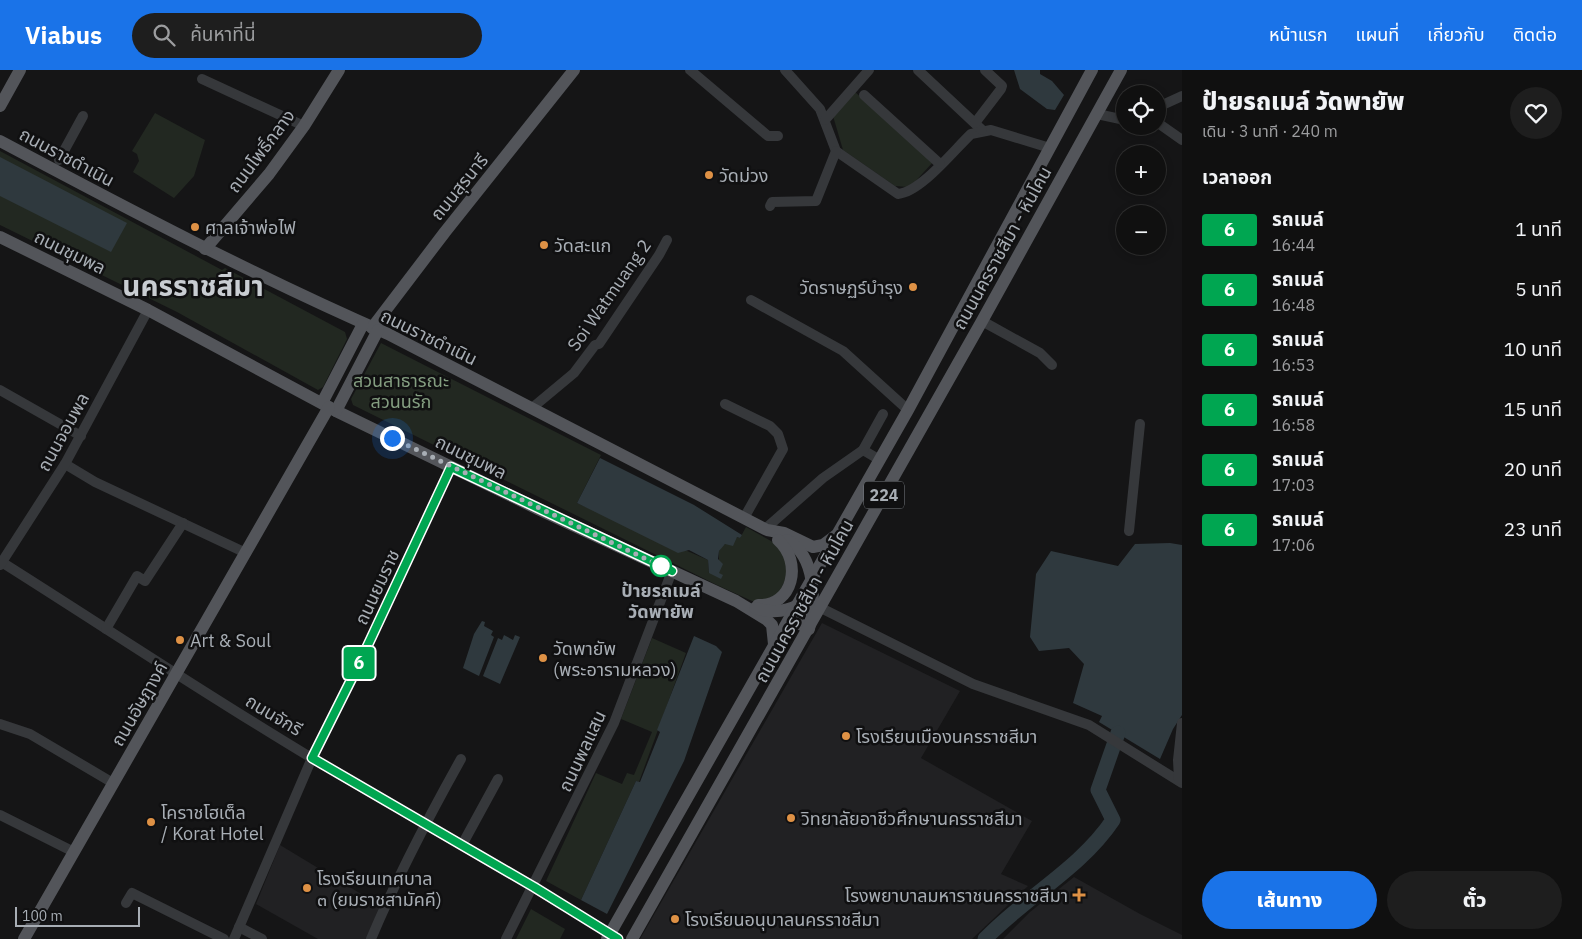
<!DOCTYPE html>
<html lang="th">
<meta charset="utf-8">
<style>
:root{--surface:#101010;--page:#1e1e1e;--text:#f1f3f6;--muted:#9c9d9f;--line:#303030;--accent:#1a73e8}
body{margin:0;font-family:"IBM Plex Sans","Noto Sans Thai",sans-serif;background:var(--page);color:var(--text);height:100vh;display:flex;flex-direction:column;font-size:19px;white-space:nowrap}
*{box-sizing:border-box;margin:0}
p{font-size:16px;color:var(--muted)}
.icon{flex:none;width:28px;height:28px;fill:none;stroke:currentColor;stroke-width:2;stroke-linecap:round;stroke-linejoin:round}
.map{position:relative;flex:1;overflow:hidden}
.panel{display:flex;flex-direction:column;background:var(--surface);width:400px}
.panel>*{flex:none}
.badge{padding:0 10px;border-radius:4px;font-size:18px;line-height:32px}
.fabs{position:absolute;left:1116px;top:15px;display:grid;gap:10px}
.fabs a{display:grid;place-items:center;width:50px;height:50px;border-radius:50%;background:var(--surface);box-shadow:0 2px 8px #0003,0 0 0 1px var(--line);font-size:25px}
.scale{position:absolute;left:15px;bottom:12px;width:125px;box-sizing:border-box;padding-left:5px;border:2px solid #a8aeb5;border-top:0;font-size:14px;line-height:18px;white-space:nowrap;color:#a8aeb5;-webkit-text-stroke:4px #101011;paint-order:stroke}
.you{position:absolute;width:25px;height:25px;margin:-12px;border:4px solid #fff;border-radius:50%;background:#1a73e8;box-shadow:0 0 0 8px #1a73e833}
.map>.badge{position:absolute;translate:-50% -50%;box-shadow:0 0 0 2px #fff}
h2{padding:0 20px;font-size:19px;line-height:45px}
.round{display:grid;place-items:center;flex:none;width:52px;height:52px;border-radius:26px;background:var(--page)}
.summary{display:flex;align-items:center;justify-content:space-between;height:85px;padding:0 20px}
h1{font-size:24px;font-weight:800;line-height:38px}
.button{display:flex;gap:10px;margin-top:auto;padding:10px 20px}
.button a{flex:1;height:58px;border-radius:30px;background:var(--accent);color:#fff;font-size:20px;font-weight:800;line-height:58px;text-align:center}
.button a+a{background:var(--page);color:var(--text)}
ul{padding:0;list-style:none}
li{display:flex;align-items:center;gap:15px;height:60px;padding:0 20px}
li div{flex:1}
li b{display:block;font-size:19px}
li em{font-style:normal}
li .badge{min-width:55px;font-weight:700;text-align:center}
header{display:flex;align-items:center;gap:30px;box-sizing:border-box;height:70px;padding:0 25px;background:var(--accent);color:#fff}
header strong{font-size:24px}
nav{display:flex;gap:28px;margin-inline-start:auto;font-size:18px}
.search{width:350px;height:45px;background:var(--page);display:flex;align-items:center;gap:12px;box-sizing:border-box;padding:0 18px;border-radius:28px;color:var(--muted);font-size:19px}
main{display:flex;flex:1;min-height:0}
.map>svg:first-child{display:block}
.built{fill:#212123}
.green{fill:#222821}
.water{fill:#2f393e}
.lines{fill:none;stroke-linecap:round;stroke-linejoin:round}
.river{stroke:#2f393e;stroke-width:15}
.minor{stroke:#36383b;stroke-width:10}
.major{stroke:#53555a;stroke-width:12}
.line-casing{stroke:#fff;stroke-width:11}
.line{stroke:#00a651;stroke-width:8}
.walk{stroke:#a8aeb5;stroke-width:5;stroke-dasharray:0 9}
.poi-dot{fill:#de9145;stroke:#101011;stroke-width:2}
.stop-dot{fill:#fff;stroke:#00a651;stroke-width:2.5}
.labels{text-anchor:middle;dominant-baseline:central;stroke-width:5;stroke-linejoin:round;paint-order:stroke}
.shield{fill:#101011;stroke:#7a7f84;stroke-width:1}
.shield-label{font-size:16px;font-weight:bold;fill:#a8aeb5}
.street-label{font-size:18px;fill:#a8aeb5;stroke:#101011}
.poi-label{font-size:18px;fill:#a8aeb5;stroke:#101011;text-anchor:start}
.park-label{font-size:18px;fill:#849e81;stroke:#101011}
.stop-label{font-size:18px;font-weight:bold;fill:#a8aeb5;stroke:#101011}
.town-label{font-size:28px;font-weight:bold;fill:#c9cdd2;stroke:#101011}
</style>
<header>
<strong>Viabus</strong>
<div class="search"><svg class="icon" aria-label="search" viewBox="0 0 24 24"><circle cx="10" cy="10" r="6"/><path d="M15 15l6 6"/></svg>ค้นหาที่นี่</div>
<nav><a>หน้าแรก</a><a>แผนที่</a><a>เกี่ยวกับ</a><a>ติดต่อ</a></nav>
</header>
<main>
<div class="map">
<svg width="1182" height="869" viewBox="0 0 1182 869">
<rect width="100%" height="100%" fill="#151516"/>
<g class="built">
<path d="M822,553L960,621L921,688L1032,751L1001,804L1028,816L972,869H640Z"/>
<path d="M280,775L381,836L368,869H318L256,834Z"/>
<path d="M1074,807L1140,844L1182,865V869H1003L1030,842Z"/>
</g>
<g class="green">
<path d="M855,22L933,92L912,115L908,117L895,116L843,80L833,46Z"/>
<path d="M155,43L205,70L194,106L174,128L133,102L139,91L137,84L132,81Z"/>
<path d="M0,81L222,200L225,198L345,262L347,269L323,317L318,320L177,242L0,155Z"/>
<path d="M381,273L601,385L577,433L708,490L709,503H719V481L722,476L737,467L740,468L746,457L780,476L791,498L778,525L758,532L752,531L717,515L353,335L351,329Z"/>
<path d="M652,568L686,583L639,712L636,711L581,830L546,811L596,703L622,714L627,703L634,705L652,662L621,649Z"/>
<path d="M531,839L565,859L560,869H516Z"/>
</g>
<g class="water">
<path d="M1014,0H1040V4L1052,11L1064,25L1055,40L1047,39L1020,19Z"/>
<path d="M0,87L127,153L111,182L0,126Z"/>
<path d="M600,388L694,435L742,465L740,468L737,467L733,476L725,474L719,481L718,489L723,494L719,503L723,505L721,509L709,503L708,490L689,480L678,483L577,433Z"/>
<path d="M1170,473L1182,475V645L1173,659L1160,689L1099,652L1102,646L1073,633L1084,594L1069,578L1039,581L1030,567L1036,504L1051,481L1118,496L1135,474Z"/>
<path d="M482,551L485,552L484,556L493,561L491,565L494,567L479,606L463,598L474,564Z"/>
<path d="M504,565L513,570L515,565L520,567L500,614L483,606L498,568L502,570Z"/>
<path d="M694,566L716,576L722,582L684,691L607,844L581,830L636,711L640,712L660,662L657,660Z"/>
</g>
<g class="lines">
<path class="river" d="M985,869C1025,827 1080,799 1113,750L1098,720L1118,663"/>
<g class="minor">
<path d="M690,0L768,66H778"/>
<path d="M785,0L820,39L836,81L898,124C921,122 954,80 971,64L991,60L1050,78"/>
<path d="M918,0L982,60"/>
<path d="M202,9L304,56"/>
<path d="M864,25L940,94"/>
<path d="M1158,37L1182,26"/>
<path d="M1097,44L1125,50"/>
<path d="M825,50L869,0"/>
<path d="M975,53L1001,19L1002,16L985,0"/>
<path d="M1158,53L1182,70"/>
<path d="M59,90L83,46"/>
<path d="M770,136L772,132L816,131L836,81"/>
<path d="M751,230L843,281L908,340"/>
<path d="M982,251L1040,283L1052,295"/>
<path d="M0,320L81,366"/>
<path d="M725,334L770,356L778,364L783,379L744,448"/>
<path d="M532,338L574,303L595,275L599,274L659,185L667,170"/>
<path d="M863,380L880,390"/>
<path d="M65,394L95,412L246,483"/>
<path d="M765,459L823,408L863,380L883,344"/>
<path d="M1129,461L1140,354"/>
<path d="M0,491C103,556 205,624 310,687C410,746 511,802 610,864"/>
<path d="M0,495L65,394L148,240"/>
<path d="M821,538L973,614L1089,655L1182,713"/>
<path d="M106,559L137,506L145,511L183,453"/>
<path d="M0,654L30,664L113,713"/>
<path d="M1179,710L1178,690L1182,653"/>
<path d="M0,745L74,782"/>
<path d="M462,775L498,709"/>
<path d="M126,833L132,823L224,869"/>
<path d="M239,857L262,869"/>
<path d="M234,869L312,688L359,594L451,397"/>
<path d="M371,869C397,807 428,748 461,689"/>
<path d="M506,869L614,653L672,501"/>
</g>
<g class="major">
<path d="M0,36L20,0"/>
<path d="M0,71C128,139 255,206 388,264L767,460L784,463L813,477L823,475L835,466"/>
<path d="M0,167L148,240L336,341L538,439L736,531L767,550L772,555L774,574"/>
<path d="M205,179L269,104L304,56L339,0"/>
<path d="M372,258L445,162L574,0"/>
<path d="M322,333L363,254"/>
<path d="M336,341L378,260"/>
<path d="M787,470C816,486 816,531 809,559L790,548"/>
<path d="M758,535C793,537 803,492 778,470"/>
<path d="M755,538C770,543 786,542 800,534"/>
<path d="M24,869L329,337"/>
<path d="M607,869L908,340L1092,0"/>
<path d="M632,869L982,251L1121,0"/>
</g>
</g>
<g class="lines">
<g class="line-casing">
<path id="line" d="M618,869L534,817L312,688L359,594L451,397L672,501"/>
</g>
<use href="#line" class="line"/>
<path class="walk" d="M392,368L661,496"/>
</g>
<g class="poi-dot">
<circle cx="709" cy="105" r="5"/>
<circle cx="195" cy="157" r="5"/>
<circle cx="544" cy="175" r="5"/>
<circle cx="913" cy="217" r="5"/>
<circle cx="180" cy="570" r="5"/>
<circle cx="543" cy="588" r="5"/>
<circle cx="846" cy="666" r="5"/>
<circle cx="791" cy="748" r="5"/>
<circle cx="151" cy="752" r="5"/>
<circle cx="307" cy="818" r="5"/>
<path d="M1076.5 817.5h5v5h5v5h-5v5h-5v-5h-5v-5h5z"/>
<circle cx="675" cy="849" r="5"/>
</g>
<circle class="stop-dot" cx="661" cy="496" r="10"/>
<g class="labels">
<rect class="shield" x="864" y="411.5" width="40" height="27" rx="4"/>
<g class="shield-label">
<text x="884" y="425">224</text>
</g>
<g class="street-label">
<text transform="translate(261 81) rotate(-53)">ถนนโพธิ์กลาง</text>
<text transform="translate(67 87) rotate(28)">ถนนราชดำเนิน</text>
<text transform="translate(459 117) rotate(-51)">ถนนสุรนารี</text>
<text transform="translate(1002 178) rotate(-61)">ถนนนครราชสีมา - หินโคน</text>
<text transform="translate(70 182) rotate(26)">ถนนชุมพล</text>
<text transform="translate(609 225) rotate(-55)">Soi Watmuang 2</text>
<text transform="translate(429 267) rotate(26)">ถนนราชดำเนิน</text>
<text transform="translate(63 362) rotate(-61)">ถนนจอมพล</text>
<text transform="translate(471 387) rotate(26)">ถนนชุมพล</text>
<text transform="translate(377 517) rotate(-65)">ถนนยมราช</text>
<text transform="translate(804 531) rotate(-61)">ถนนนครราชสีมา - หินโคน</text>
<text transform="translate(139 634) rotate(-60)">ถนนอัษฎางค์</text>
<text transform="translate(274 645) rotate(31)">ถนนจักรี</text>
<text transform="translate(582 681) rotate(-65)">ถนนพลแสน</text>
</g>
<g class="poi-label">
<text x="719" y="105">วัดม่วง</text>
<text x="205" y="157">ศาลเจ้าพ่อไฟ</text>
<text x="554" y="175">วัดสะแก</text>
<text x="903" y="217" text-anchor="end">วัดราษฏร์บำรุง</text>
<text x="190" y="570">Art &amp; Soul</text>
<text x="553" y="578">วัดพายัพ<tspan x="553" dy="21">(พระอารามหลวง)</tspan></text>
<text x="856" y="666">โรงเรียนเมืองนครราชสีมา</text>
<text x="161" y="742">โคราชโฮเต็ล<tspan x="161" dy="21">/ Korat Hotel</tspan></text>
<text x="801" y="748">วิทยาลัยอาชีวศึกษานครราชสีมา</text>
<text x="317" y="808">โรงเรียนเทศบาล<tspan x="317" dy="21">๓ (ยมราชสามัคคี)</tspan></text>
<text x="1068" y="825" text-anchor="end">โรงพยาบาลมหาราชนครราชสีมา</text>
<text x="685" y="849">โรงเรียนอนุบาลนครราชสีมา</text>
</g>
<g class="park-label">
<text x="401" y="310">สวนสาธารณะ<tspan x="401" dy="21">สวนนรัก</tspan></text>
</g>
<g class="stop-label">
<text x="661" y="520">ป้ายรถเมล์<tspan x="661" dy="21">วัดพายัพ</tspan></text>
</g>
<g class="town-label">
<text x="193" y="215">นครราชสีมา</text>
</g>
</g>
</svg>
<div class="fabs">
<a><svg class="icon" aria-label="locate" viewBox="0 0 24 24"><circle cx="12" cy="12" r="6"/><path d="M12 2v4M12 18v4M2 12h4M18 12h4"/></svg></a>
<a>+</a>
<a>−</a>
</div>
<div class="scale">100 m</div>
<div class="you" style="left:392px;top:368px"></div>
<b class="badge" style="left:359px;top:593px;background:#00a651;color:#fff">6</b>
</div>
<section class="panel">
<div class="summary"><div><h1>ป้ายรถเมล์ วัดพายัพ</h1><p>เดิน · 3 นาที · 240 m</p></div><a class="round"><svg class="icon" aria-label="heart" viewBox="0 0 24 24"><path d="M12 20l-8-8c-3-5 5-10 8-4 3-6 11-1 8 4z"/></svg></a></div>
<h2>เวลาออก</h2>
<ul>
<li><span class="badge" style="background:#00a651;color:#fff">6</span><div><b>รถเมล์</b><p>16:44</p></div><em>1 นาที</em></li>
<li><span class="badge" style="background:#00a651;color:#fff">6</span><div><b>รถเมล์</b><p>16:48</p></div><em>5 นาที</em></li>
<li><span class="badge" style="background:#00a651;color:#fff">6</span><div><b>รถเมล์</b><p>16:53</p></div><em>10 นาที</em></li>
<li><span class="badge" style="background:#00a651;color:#fff">6</span><div><b>รถเมล์</b><p>16:58</p></div><em>15 นาที</em></li>
<li><span class="badge" style="background:#00a651;color:#fff">6</span><div><b>รถเมล์</b><p>17:03</p></div><em>20 นาที</em></li>
<li><span class="badge" style="background:#00a651;color:#fff">6</span><div><b>รถเมล์</b><p>17:06</p></div><em>23 นาที</em></li>
</ul>
<div class="button"><a>เส้นทาง</a><a>ตั๋ว</a></div>
</section>
</main>
